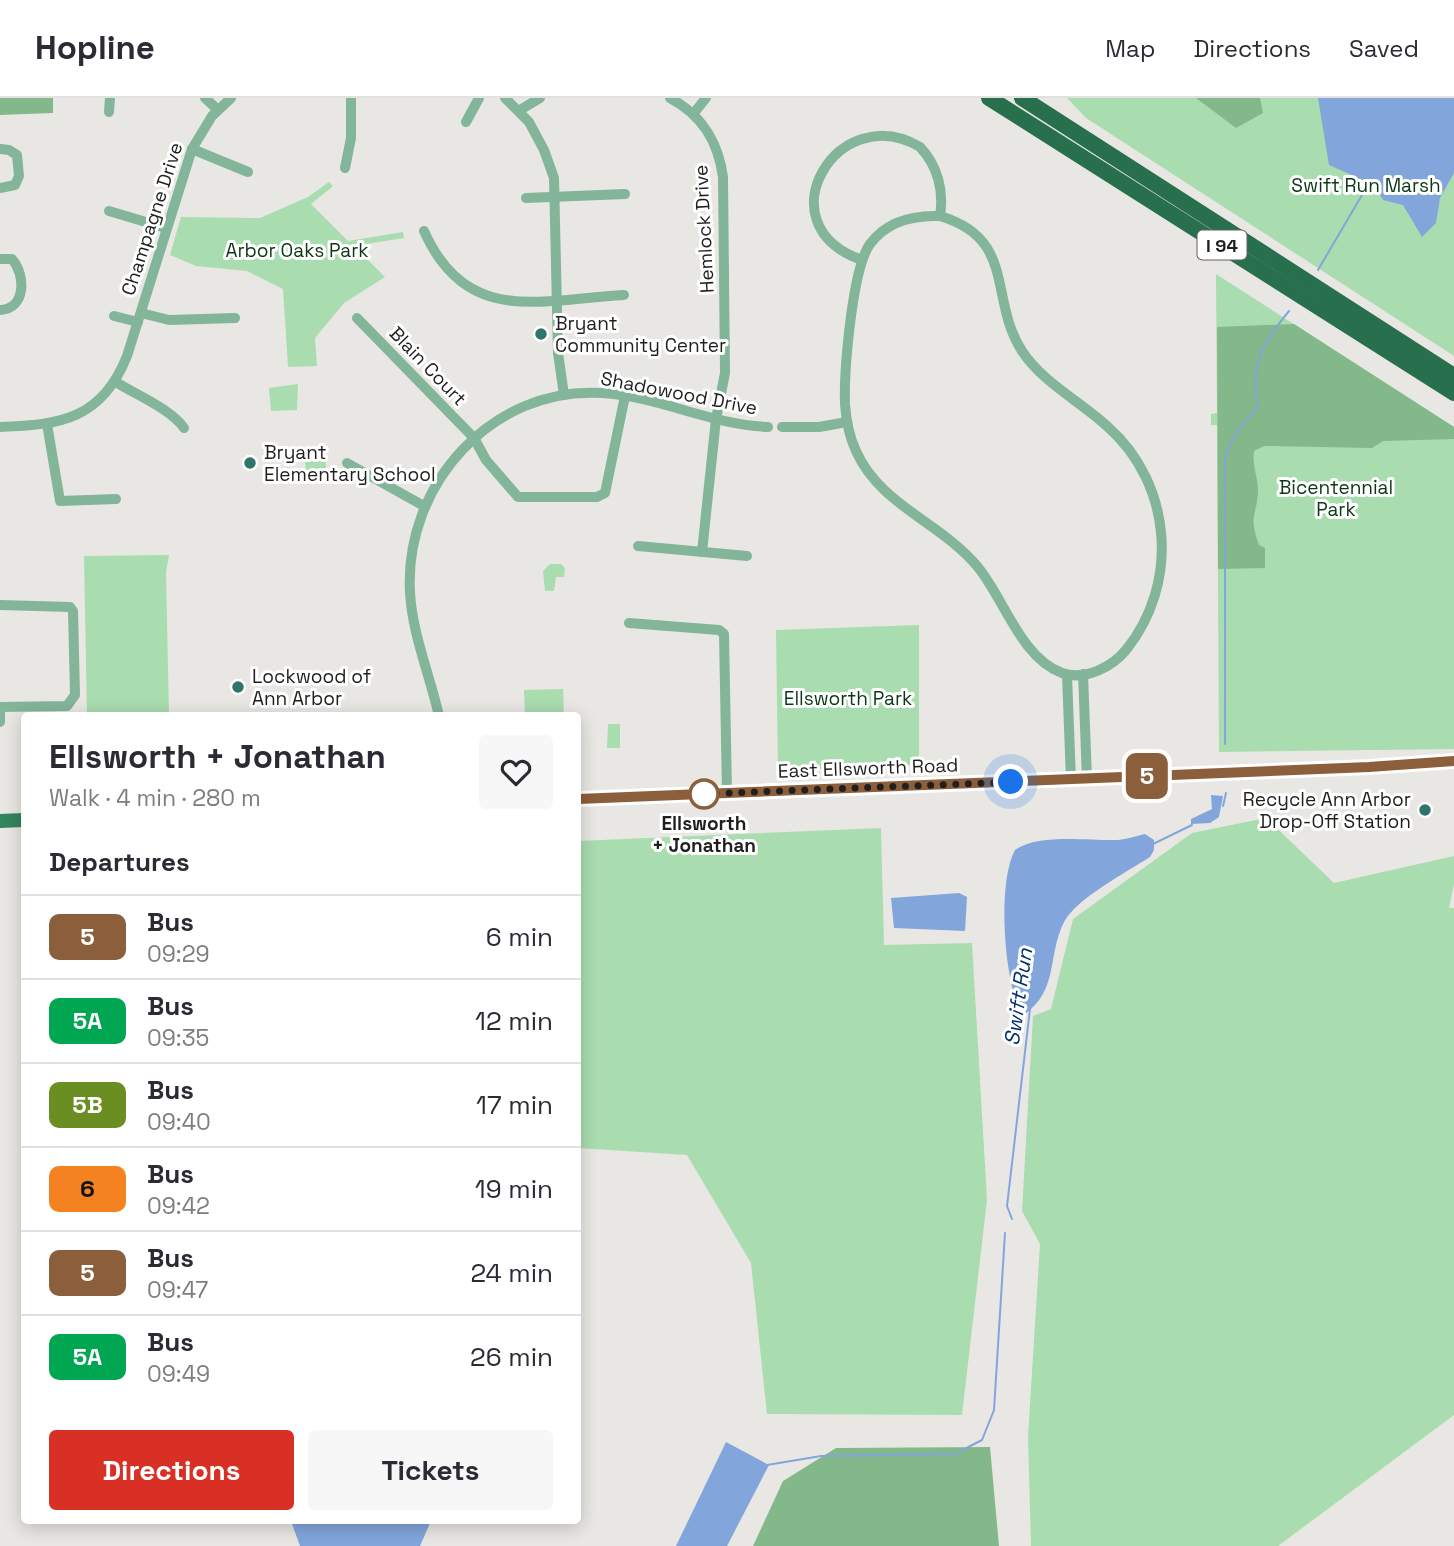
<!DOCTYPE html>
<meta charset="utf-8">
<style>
:root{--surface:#fff;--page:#f7f7f7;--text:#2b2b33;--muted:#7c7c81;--line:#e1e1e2;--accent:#d93025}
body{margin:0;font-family:"Space Grotesk",sans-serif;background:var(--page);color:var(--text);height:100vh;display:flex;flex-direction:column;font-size:26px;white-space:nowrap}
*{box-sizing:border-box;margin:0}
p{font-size:23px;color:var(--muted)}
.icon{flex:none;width:38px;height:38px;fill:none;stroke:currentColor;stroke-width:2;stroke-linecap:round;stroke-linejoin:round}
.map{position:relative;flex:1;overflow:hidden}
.details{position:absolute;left:21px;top:614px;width:560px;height:812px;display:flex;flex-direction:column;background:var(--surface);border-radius:7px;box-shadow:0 4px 18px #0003}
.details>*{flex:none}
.badge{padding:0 14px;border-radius:10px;font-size:24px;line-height:46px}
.you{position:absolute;width:35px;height:35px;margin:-18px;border:5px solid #fff;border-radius:50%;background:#1a73e8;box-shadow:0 0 0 10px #1a73e833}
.map>.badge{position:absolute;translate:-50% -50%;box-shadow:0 0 0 4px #fff}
h2{padding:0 28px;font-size:26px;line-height:63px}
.round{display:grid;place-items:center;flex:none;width:74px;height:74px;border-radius:7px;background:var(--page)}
.head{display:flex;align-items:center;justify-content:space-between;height:119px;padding:0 28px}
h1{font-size:33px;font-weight:600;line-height:52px}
.primary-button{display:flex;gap:14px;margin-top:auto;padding:14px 28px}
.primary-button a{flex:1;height:80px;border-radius:7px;background:var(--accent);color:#fff;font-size:28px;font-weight:600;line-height:80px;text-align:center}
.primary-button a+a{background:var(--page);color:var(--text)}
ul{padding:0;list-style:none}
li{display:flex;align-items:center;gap:21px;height:84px;padding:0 28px;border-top:2px solid var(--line)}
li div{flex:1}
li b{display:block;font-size:26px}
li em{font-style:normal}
li .badge{min-width:77px;font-weight:700;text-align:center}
header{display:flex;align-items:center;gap:42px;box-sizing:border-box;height:98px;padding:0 35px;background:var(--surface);border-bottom:2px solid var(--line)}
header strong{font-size:33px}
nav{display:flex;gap:38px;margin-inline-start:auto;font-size:24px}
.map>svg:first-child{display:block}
.green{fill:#a9dcaf}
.forest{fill:#83b98a}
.water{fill:#82a6dc}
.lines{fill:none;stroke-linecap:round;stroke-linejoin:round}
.stream{stroke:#82a6dc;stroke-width:2}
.minor{stroke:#83b59a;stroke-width:10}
.major{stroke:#32855e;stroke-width:14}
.highway{stroke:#286f4e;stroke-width:16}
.line-casing{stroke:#fff;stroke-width:16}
.line{stroke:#8b5e3c;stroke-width:10}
.walk{stroke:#201f1e;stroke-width:7;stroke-dasharray:0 12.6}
.poi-dot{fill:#30756a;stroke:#fff;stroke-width:2.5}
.stop-dot{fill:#fff;stroke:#8b5e3c;stroke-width:3.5}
.labels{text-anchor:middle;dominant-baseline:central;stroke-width:6;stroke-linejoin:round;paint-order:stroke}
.shield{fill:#fff;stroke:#636262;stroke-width:2}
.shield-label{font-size:18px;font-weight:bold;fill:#201f1e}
.park-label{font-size:19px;fill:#0d3617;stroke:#fff}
.street-label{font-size:19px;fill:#201f1e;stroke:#fff}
.poi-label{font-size:19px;fill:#201f1e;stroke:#fff;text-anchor:start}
.stop-label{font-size:19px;font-weight:bold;fill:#201f1e;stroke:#fff}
.water-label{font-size:21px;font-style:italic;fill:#02306f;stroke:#fff}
</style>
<header>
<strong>Hopline</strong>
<nav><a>Map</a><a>Directions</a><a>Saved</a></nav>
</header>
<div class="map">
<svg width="1454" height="1448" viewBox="0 0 1454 1448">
<rect width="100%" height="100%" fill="#e9e7e3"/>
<g class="green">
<path d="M1067,0H1454V258L1086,20Z"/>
<path d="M329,84L333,88L311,106L348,143L403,134L404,140L354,148L385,179L344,205L315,240L317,268L288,269L283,191L247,173L196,168L170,157L181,119L260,120L308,99Z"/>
<path d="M1216,176L1454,329V651L1219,654L1217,327H1211V316L1217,315Z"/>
<path d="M298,286L297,312L271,313L269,290Z"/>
<path d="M305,357H325L327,384H306Z"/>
<path d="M169,457L166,474L169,618H87L84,458Z"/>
<path d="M550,466H561L565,470L564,479H556L554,493H545L543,473Z"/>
<path d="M919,527V667L778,673L776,532Z"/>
<path d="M563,591L564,618H525L524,592Z"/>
<path d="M608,626H620V650H607Z"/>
<path d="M1266,720L1334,785L1454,758V786L1449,810H1454V1317L1278,1448H1031L1028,1339L1040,1146L1022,1113L1033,918L1051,911L1073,821L1192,735Z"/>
<path d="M881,730L884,847L972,845L987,1102L962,1317L767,1316L751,1165L687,1057L578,1050V743Z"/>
</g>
<g class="forest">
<path d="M0,0H53V15L0,17Z"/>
<path d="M1196,0H1260L1263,15L1236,30Z"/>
<path d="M1294,226L1454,329V341L1383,343L1372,350L1264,348L1254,353C1252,367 1258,379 1258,393C1257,418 1248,417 1259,447L1265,450V470L1218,471L1217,229Z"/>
<path d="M990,1349L999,1448H753L783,1383L836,1350Z"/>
</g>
<g class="water">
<path d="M1318,0H1454V75L1440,100L1436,125L1422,139L1403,107L1383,102L1374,87L1329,67Z"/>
<path d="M1211,697L1223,698L1219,719L1210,725L1191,726V721L1212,711Z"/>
<path d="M1145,736L1154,742V752L1150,759C1127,774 1077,800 1064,824C1047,858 1059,891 1025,916L1020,913C1004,879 997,785 1015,752C1038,735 1089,743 1118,742C1127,741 1136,738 1145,736Z"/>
<path d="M959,795L967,799L965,833L894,830L891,800Z"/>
<path d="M726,1344L769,1367L727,1448H676Z"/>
<path d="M291,1423H431L420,1448H300Z"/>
</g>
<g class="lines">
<g class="stream">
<path d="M1318,172L1369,85"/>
<path d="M1225,646V357L1240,329L1257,310C1251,265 1261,247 1289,213"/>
<path d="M1223,708L1226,695"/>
<path d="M1153,746L1192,727"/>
<path d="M1012,1121L1007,1108L1030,911"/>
<path d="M767,1367L821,1358L955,1356L982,1342L994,1312L1005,1135"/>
</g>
<g class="minor">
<path d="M205,0L217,11"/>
<path d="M505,0L529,24L544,52L554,80L558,255L564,297"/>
<path d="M670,0C702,17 718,43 723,79L725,275L716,321L702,454"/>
<path d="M520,12L540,0"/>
<path d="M109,14L110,0"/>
<path d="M694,15L706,0"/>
<path d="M466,24L479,0"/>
<path d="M0,51L9,52L17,57L19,78L15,87L0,90"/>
<path d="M192,51L248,74"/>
<path d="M345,70L351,40V0"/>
<path d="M526,100L625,96"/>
<path d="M109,113L166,130"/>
<path d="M940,118C1017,141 988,200 1022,253C1043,285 1080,303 1108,329C1172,386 1180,485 1126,552C1112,569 1085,583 1062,575C1020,559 1004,500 977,468C940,424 880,407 856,353C849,338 846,321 845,306C844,273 852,171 870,146C887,123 913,117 940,118Z"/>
<path d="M424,133C467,229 541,201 624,197"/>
<path d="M0,161H12C26,177 26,211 0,212"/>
<path d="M862,162C761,127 838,0 920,49C938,68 944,93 940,118"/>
<path d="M141,215L169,222L235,220"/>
<path d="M114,218L138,224"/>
<path d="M357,220L474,340L486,362L518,399H597L605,395L625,298"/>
<path d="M116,284C136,297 171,311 184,330"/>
<path d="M47,326L60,403L116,401"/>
<path d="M0,329C61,327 102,321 127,258L192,51L212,18L231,0"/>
<path d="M782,329H819L847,324"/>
<path d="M347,365L424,408"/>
<path d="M638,448L747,458"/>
<path d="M0,507L70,509L73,513L75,597L67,608L0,609V624"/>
<path d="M629,525L719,532L724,536L727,695"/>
<path d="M1083,576L1087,681"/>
<path d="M1067,577L1071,682"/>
<path d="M439,618C430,578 412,535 410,494C404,388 491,288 602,295C659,298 711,327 768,329"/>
</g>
<g class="major">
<path d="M578,701L1369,669L1454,663"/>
<path d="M0,723L24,722"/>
</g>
<g class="highway">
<path d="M989,0L1454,295"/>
<path d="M1022,0L1454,278"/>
</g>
</g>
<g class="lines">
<g class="line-casing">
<path id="line" d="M578,701L1369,669L1454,663"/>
</g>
<use href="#line" class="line"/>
<path class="walk" d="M704,696L1011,684"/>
</g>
<g class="poi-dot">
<circle cx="541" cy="236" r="7"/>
<circle cx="250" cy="365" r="7"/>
<circle cx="238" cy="589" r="7"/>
<circle cx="1425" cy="712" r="7"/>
</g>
<circle class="stop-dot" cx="704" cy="696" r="14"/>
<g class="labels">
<rect class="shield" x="1197.5" y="132.5" width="49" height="29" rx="5"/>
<g class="shield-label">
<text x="1222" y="147">I 94</text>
</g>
<g class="park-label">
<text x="1366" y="87">Swift Run Marsh</text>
<text x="297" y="152">Arbor Oaks Park</text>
<text x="1336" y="389">Bicentennial<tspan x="1336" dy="22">Park</tspan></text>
<text x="848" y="600">Ellsworth Park</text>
</g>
<g class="street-label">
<text transform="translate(152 121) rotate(-72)">Champagne Drive</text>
<text transform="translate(704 131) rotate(-93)">Hemlock Drive</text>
<text transform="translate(428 268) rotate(46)">Blain Court</text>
<text transform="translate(679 295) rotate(11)">Shadowood Drive</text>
<text transform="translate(868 670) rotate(-2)">East Ellsworth Road</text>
</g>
<g class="poi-label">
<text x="555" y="225">Bryant<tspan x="555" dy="22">Community Center</tspan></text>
<text x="264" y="354">Bryant<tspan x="264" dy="22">Elementary School</tspan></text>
<text x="252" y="578">Lockwood of<tspan x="252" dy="22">Ann Arbor</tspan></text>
<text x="1411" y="701" text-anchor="end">Recycle Ann Arbor<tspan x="1411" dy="22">Drop-Off Station</tspan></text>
</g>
<g class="stop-label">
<text x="704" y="725">Ellsworth<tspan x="704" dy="22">+ Jonathan</tspan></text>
</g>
<g class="water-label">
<text transform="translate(1018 899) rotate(-82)">Swift Run</text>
</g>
</g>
</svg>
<div class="you" style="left:1011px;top:684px"></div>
<b class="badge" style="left:1147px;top:678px;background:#8b5e3c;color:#fff">5</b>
<section class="details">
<div class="head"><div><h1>Ellsworth + Jonathan</h1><p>Walk · 4 min · 280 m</p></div><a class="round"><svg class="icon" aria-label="heart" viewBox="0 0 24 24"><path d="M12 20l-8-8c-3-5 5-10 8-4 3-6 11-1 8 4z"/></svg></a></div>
<h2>Departures</h2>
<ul>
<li><span class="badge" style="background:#8b5e3c;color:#fff">5</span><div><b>Bus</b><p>09:29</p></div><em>6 min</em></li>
<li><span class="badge" style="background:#00a651;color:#fff">5A</span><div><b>Bus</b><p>09:35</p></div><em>12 min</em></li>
<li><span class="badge" style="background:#6b8e23;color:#fff">5B</span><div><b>Bus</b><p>09:40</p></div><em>17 min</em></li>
<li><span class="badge" style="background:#f58220;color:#111">6</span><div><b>Bus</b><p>09:42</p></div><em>19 min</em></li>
<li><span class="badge" style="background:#8b5e3c;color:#fff">5</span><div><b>Bus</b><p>09:47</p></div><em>24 min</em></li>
<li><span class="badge" style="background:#00a651;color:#fff">5A</span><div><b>Bus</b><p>09:49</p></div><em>26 min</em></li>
</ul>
<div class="primary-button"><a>Directions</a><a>Tickets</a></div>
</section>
</div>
